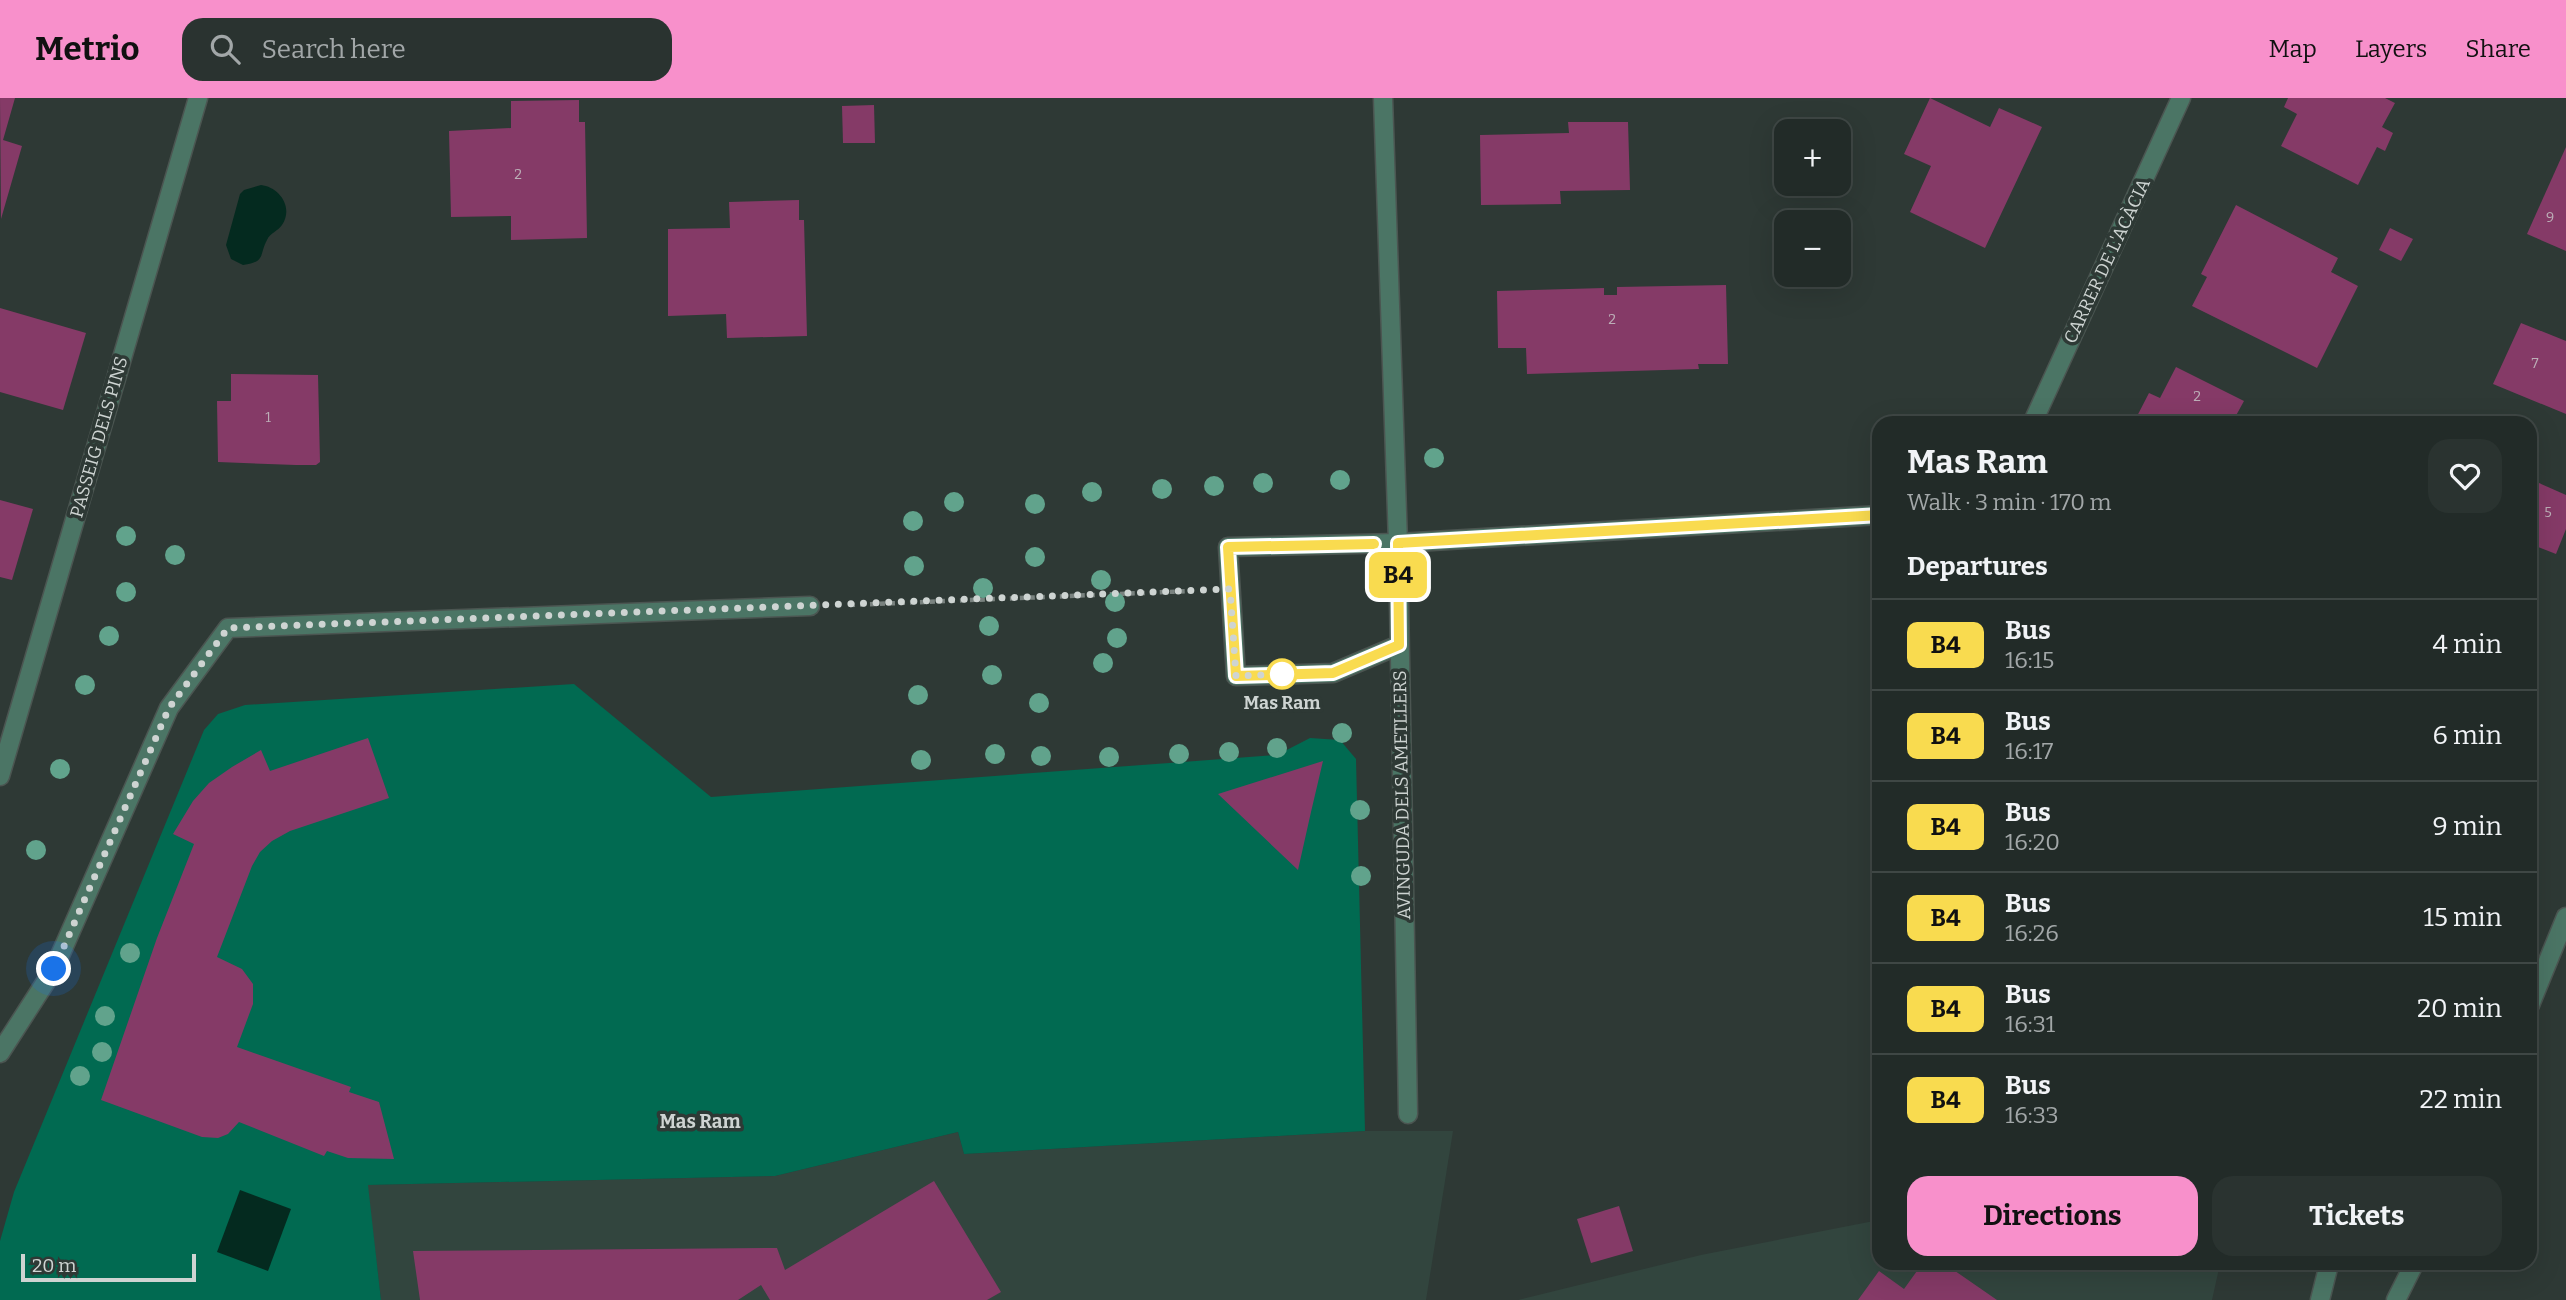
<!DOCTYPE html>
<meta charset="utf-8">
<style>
:root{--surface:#222b28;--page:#2a3330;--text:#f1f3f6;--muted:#a2a7a8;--line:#3f4745;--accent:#f890cb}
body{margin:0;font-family:Bitter,serif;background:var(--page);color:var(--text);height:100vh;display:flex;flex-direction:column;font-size:26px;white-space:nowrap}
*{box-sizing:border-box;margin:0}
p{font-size:23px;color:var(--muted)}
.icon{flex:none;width:38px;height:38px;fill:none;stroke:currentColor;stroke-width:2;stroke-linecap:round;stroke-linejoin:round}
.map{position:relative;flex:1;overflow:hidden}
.drawer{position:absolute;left:1872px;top:318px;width:665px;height:854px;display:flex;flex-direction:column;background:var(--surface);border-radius:21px;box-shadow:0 7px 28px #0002,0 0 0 2px var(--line)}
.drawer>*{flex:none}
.badge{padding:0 14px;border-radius:10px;font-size:24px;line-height:46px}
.tools{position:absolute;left:1774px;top:21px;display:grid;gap:14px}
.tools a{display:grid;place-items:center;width:77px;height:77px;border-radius:14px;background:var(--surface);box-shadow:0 7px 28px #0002,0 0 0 2px var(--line);font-size:35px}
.scale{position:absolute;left:21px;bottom:18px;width:175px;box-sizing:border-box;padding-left:7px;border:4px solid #ced4d2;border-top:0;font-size:19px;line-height:24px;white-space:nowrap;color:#ced4d2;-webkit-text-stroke:5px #2e3935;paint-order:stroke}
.you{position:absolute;width:35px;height:35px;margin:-18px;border:5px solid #fff;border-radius:50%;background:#1a73e8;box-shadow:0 0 0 10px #1a73e833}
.map>.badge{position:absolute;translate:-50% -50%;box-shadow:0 0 0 4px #fff}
h2{padding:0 35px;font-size:26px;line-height:63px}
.round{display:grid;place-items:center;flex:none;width:74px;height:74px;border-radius:21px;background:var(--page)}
.head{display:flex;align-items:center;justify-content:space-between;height:119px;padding:0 35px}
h1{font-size:33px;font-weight:700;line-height:52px}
.cta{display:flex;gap:14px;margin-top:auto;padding:14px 35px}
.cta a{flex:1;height:80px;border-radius:21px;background:var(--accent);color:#111;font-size:28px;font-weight:700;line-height:80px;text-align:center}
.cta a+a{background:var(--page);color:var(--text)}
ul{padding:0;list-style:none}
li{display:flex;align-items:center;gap:21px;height:91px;padding:0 35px;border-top:2px solid var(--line)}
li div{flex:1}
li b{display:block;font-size:26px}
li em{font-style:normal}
li .badge{min-width:77px;font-weight:700;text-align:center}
header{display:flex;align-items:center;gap:42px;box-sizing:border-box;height:98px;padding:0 35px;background:var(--accent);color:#111}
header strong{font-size:33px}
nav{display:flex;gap:38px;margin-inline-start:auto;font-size:24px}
.search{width:490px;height:63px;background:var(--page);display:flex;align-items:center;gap:18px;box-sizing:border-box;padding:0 24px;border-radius:21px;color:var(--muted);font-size:26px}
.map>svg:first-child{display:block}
.built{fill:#32453e}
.green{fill:#016a51}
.water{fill:#042a1f}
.building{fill:#853a67}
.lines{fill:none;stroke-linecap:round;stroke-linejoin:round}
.minor-casing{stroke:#4b5551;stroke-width:21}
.path{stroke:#79827f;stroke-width:4.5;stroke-dasharray:5 5;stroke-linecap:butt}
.minor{stroke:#4b7565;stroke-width:18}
.tree{fill:#61a38c}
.line-casing{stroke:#fff;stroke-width:16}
.line{stroke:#f9db4f;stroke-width:10}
.walk{stroke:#ced4d2;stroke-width:7;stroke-dasharray:0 12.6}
.stop-dot{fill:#fff;stroke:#f9db4f;stroke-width:3.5}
.labels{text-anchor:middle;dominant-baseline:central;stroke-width:7;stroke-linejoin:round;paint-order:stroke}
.number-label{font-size:14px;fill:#bcaeb7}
.street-label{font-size:18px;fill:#ced4d2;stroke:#2e3935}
.stop-label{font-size:18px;font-weight:bold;fill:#ced4d2;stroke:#2e3935}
.neighbourhood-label{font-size:19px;font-weight:bold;fill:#ced4d2;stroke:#2e3935}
</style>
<header>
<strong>Metrio</strong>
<div class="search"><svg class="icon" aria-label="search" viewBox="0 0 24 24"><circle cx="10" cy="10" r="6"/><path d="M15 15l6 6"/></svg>Search here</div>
<nav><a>Map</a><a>Layers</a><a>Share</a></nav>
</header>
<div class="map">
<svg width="2566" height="1202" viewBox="0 0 2566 1202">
<rect width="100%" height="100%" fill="#2e3935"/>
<g class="built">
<path d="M1365,1033H1453L1426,1202H381L367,1087L775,1078L958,1034L964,1056Z"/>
<path d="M1879,1122L1880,1166H2220L2212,1202H1518L1701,1157Z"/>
</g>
<path class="green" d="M574,586L711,699L1277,657L1310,640L1340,642L1356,661L1365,1033L964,1056L958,1034L775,1078L368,1087L381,1202H0V1143L14,1094L204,632L218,616L245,607Z"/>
<g class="water">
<path d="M261,87C279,89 294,109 282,127C278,133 270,135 267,142C259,157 266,164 243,167L231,161L226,147L240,96L244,92Z"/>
<path d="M240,1092L291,1111L268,1173L217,1154Z"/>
</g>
<g class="building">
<path d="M0,0H15L3,42L22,48L1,121Z"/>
<path d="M1930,0L1990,29L1999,10L2042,29L1985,150L1910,114L1931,68L1904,56Z"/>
<path d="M2288,0H2385L2395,5L2382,29L2393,35L2385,53L2377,49L2358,87L2281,48L2297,16L2284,9Z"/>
<path d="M579,2V24H585L587,140L511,142V118L451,119L449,33L511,30V3Z"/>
<path d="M874,7L875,45H843L842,8Z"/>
<path d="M1568,24H1628L1630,92L1560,93L1561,106L1481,107L1480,37L1569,35Z"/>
<path d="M2566,49V153L2527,136Z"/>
<path d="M799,102V122H804L807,238L727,240L726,216L668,218V131L730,130L729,104Z"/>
<path d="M2236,107L2338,160L2331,174L2358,188L2317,270L2192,208L2207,179L2201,176Z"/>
<path d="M2390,130L2413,141L2401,163L2379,152Z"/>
<path d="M1726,187L1728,266H1698L1699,271L1527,276L1526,250H1498L1497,193L1604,190V197H1617V189Z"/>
<path d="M0,210L86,235L63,312L0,294Z"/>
<path d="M2521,225L2566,243V316L2493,286Z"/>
<path d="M2176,269L2244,303L2233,323L2239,326H2133L2149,295L2160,300Z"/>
<path d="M231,276L318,277L320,364L316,367H296L218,364L217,303H231Z"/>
<path d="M2530,381L2566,397V431L2556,456L2530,446Z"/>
<path d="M0,402L33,411L12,482L0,479Z"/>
<path d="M368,640L389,700L290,733L272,743L260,754L252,768L217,859L242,871L253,886V906L237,949L351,989L349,994L379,1004L394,1061L348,1060L327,1053L324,1058L239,1024L228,1036L218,1040L202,1039L101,1002L157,840L194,746L173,736L193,703L209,685L232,669L261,652L270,673Z"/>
<path d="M1323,663L1311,714L1298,772L1218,696Z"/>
<path d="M934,1083L1001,1194L987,1202H770L761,1187L738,1202H420L413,1153L777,1150L785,1172Z"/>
<path d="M1619,1108L1633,1153L1591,1165L1577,1121Z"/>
<path d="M1922,1166H1945L1997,1202H1858L1879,1173L1904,1191Z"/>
</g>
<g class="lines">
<g class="minor-casing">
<g id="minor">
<path d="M1383,0L1398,445L1408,1016"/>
<path d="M2032,326L2181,0"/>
<path d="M1399,547L1333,575L1236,578L1228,449L1398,445L1880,417"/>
<path d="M0,678L198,0"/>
<path d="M2530,907L2566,819"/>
<path d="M0,955L54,871L169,610L228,530L810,508"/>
<path d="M2320,1202L2329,1166"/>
<path d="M2396,1202L2414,1166"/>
</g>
</g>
<path class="path" d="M850,507L1191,493"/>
<use href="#minor" class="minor"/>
</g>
<g class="tree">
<circle cx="1434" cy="360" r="10"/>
<circle cx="1340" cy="382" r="10"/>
<circle cx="1263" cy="385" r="10"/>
<circle cx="1214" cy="388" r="10"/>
<circle cx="1162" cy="391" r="10"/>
<circle cx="1092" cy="394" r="10"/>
<circle cx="954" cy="404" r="10"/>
<circle cx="1035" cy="406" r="10"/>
<circle cx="913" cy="423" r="10"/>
<circle cx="126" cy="438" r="10"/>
<circle cx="175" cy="457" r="10"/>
<circle cx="1035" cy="459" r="10"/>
<circle cx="914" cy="468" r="10"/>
<circle cx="1101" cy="482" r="10"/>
<circle cx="983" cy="490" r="10"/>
<circle cx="126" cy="494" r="10"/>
<circle cx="1115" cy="504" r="10"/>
<circle cx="989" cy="528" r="10"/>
<circle cx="109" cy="538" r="10"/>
<circle cx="1117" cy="540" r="10"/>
<circle cx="1103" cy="565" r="10"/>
<circle cx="992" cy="577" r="10"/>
<circle cx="85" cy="587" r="10"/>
<circle cx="918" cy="597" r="10"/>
<circle cx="1039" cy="605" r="10"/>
<circle cx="1342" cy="635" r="10"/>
<circle cx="1277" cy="650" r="10"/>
<circle cx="1229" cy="654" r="10"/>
<circle cx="995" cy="656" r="10"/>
<circle cx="1179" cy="656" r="10"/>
<circle cx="1041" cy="658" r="10"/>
<circle cx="1109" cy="659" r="10"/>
<circle cx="921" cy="662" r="10"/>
<circle cx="60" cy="671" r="10"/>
<circle cx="1360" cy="712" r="10"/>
<circle cx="36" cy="752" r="10"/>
<circle cx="1361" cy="778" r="10"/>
<circle cx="130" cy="855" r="10"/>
<circle cx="105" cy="918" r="10"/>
<circle cx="102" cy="954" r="10"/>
<circle cx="80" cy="978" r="10"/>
</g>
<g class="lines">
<g class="line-casing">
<path id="line" d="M1374,446L1228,449L1236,578L1333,575L1399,547L1398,445L1880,417"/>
</g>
<use href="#line" class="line"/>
<path class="walk" d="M54,871L169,610L228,530L1230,491L1236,578L1282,576"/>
</g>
<circle class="stop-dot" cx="1282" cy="576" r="14"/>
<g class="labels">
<g class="number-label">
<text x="518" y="76">2</text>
<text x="2550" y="119">9</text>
<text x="1612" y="221">2</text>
<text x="2535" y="265">7</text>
<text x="2197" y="298">2</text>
<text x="268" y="319">1</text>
<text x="2548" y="414">5</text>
</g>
<g class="street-label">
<text transform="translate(2107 163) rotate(-65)">CARRER DE L'ACÀCIA</text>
<text transform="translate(99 339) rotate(-74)">PASSEIG DELS PINS</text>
<text transform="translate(1402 697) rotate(-91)">AVINGUDA DELS AMETLLERS</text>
</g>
<g class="stop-label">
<text x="1282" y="605">Mas Ram</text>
</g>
<g class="neighbourhood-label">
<text x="700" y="1023">Mas Ram</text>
</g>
</g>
</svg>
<div class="tools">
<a>+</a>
<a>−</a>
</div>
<div class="scale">20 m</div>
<div class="you" style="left:54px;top:871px"></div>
<b class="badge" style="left:1398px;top:477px;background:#f9db4f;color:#111">B4</b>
<section class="drawer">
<div class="head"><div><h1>Mas Ram</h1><p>Walk · 3 min · 170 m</p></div><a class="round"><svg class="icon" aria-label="heart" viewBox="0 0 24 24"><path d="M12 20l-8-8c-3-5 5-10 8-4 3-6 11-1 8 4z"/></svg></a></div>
<h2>Departures</h2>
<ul>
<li><span class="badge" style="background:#f9db4f;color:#111">B4</span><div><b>Bus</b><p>16:15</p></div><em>4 min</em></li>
<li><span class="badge" style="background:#f9db4f;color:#111">B4</span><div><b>Bus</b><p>16:17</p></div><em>6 min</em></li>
<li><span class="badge" style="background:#f9db4f;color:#111">B4</span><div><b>Bus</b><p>16:20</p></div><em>9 min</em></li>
<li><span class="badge" style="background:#f9db4f;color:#111">B4</span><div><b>Bus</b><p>16:26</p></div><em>15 min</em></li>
<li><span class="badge" style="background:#f9db4f;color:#111">B4</span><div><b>Bus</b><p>16:31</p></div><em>20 min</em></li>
<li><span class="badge" style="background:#f9db4f;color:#111">B4</span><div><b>Bus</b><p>16:33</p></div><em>22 min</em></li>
</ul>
<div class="cta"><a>Directions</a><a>Tickets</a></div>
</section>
</div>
